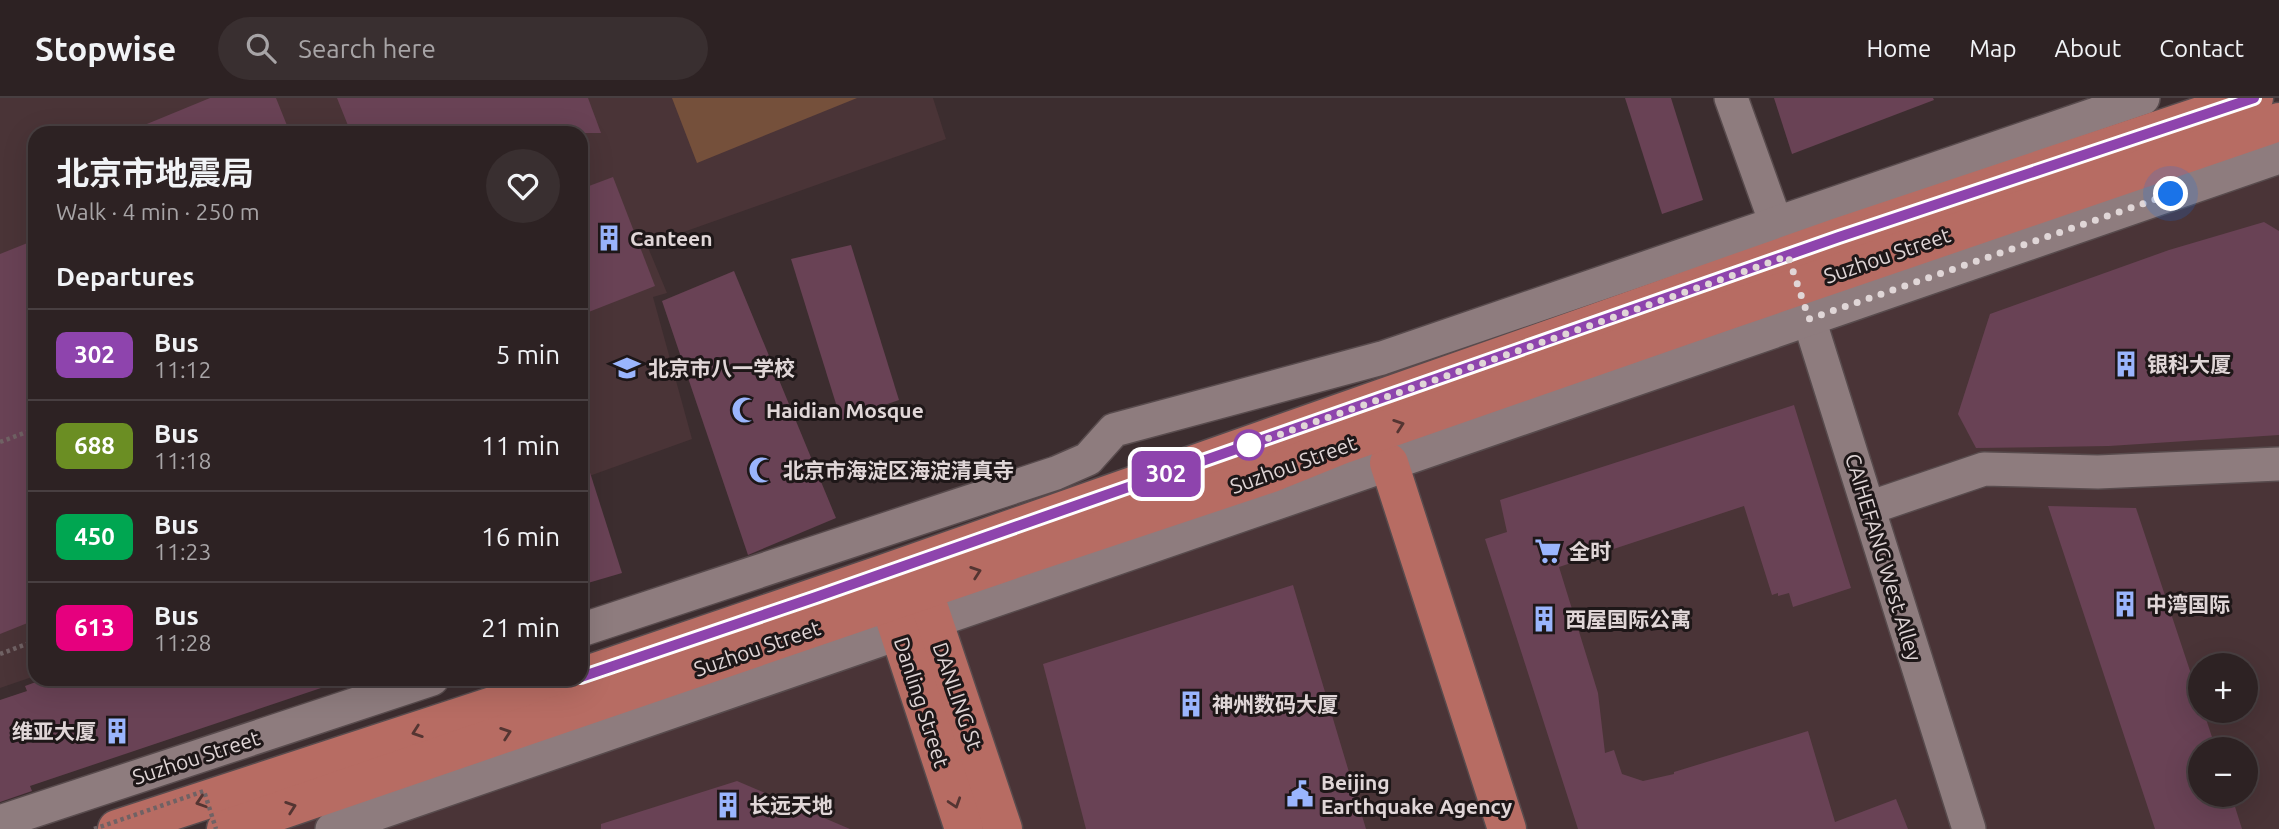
<!DOCTYPE html>
<meta charset="utf-8">
<style>
:root{--surface:#2d2223;--page:#392f30;--text:#f1f3f6;--muted:#a7a4a6;--line:#483f41}
body{margin:0;font-family:Ubuntu,"Noto Sans SC",sans-serif;background:var(--page);color:var(--text);height:100vh;display:flex;flex-direction:column;font-size:26px;white-space:nowrap}
*{box-sizing:border-box;margin:0}
p{font-size:23px;color:var(--muted)}
.icon{flex:none;width:38px;height:38px;fill:none;stroke:currentColor;stroke-width:2;stroke-linecap:round;stroke-linejoin:round}
.map{position:relative;flex:1;overflow:hidden}
.details{position:absolute;left:28px;top:28px;width:560px;height:560px;display:flex;flex-direction:column;background:var(--surface);border-radius:21px;box-shadow:0 7px 28px #0002,0 0 0 2px var(--line)}
.details>*{flex:none}
.badge{padding:0 14px;border-radius:10px;font-size:24px;line-height:46px}
.buttons{position:absolute;left:2188px;top:555px;display:grid;gap:14px}
.buttons a{display:grid;place-items:center;width:70px;height:70px;border-radius:50%;background:var(--surface);box-shadow:0 7px 28px #0002,0 0 0 2px var(--line);font-size:35px}
.you{position:absolute;width:35px;height:35px;margin:-18px;border:5px solid #fff;border-radius:50%;background:#1a73e8;box-shadow:0 0 0 10px #1a73e833}
.map>.badge{position:absolute;translate:-50% -50%;box-shadow:0 0 0 4px #fff}
h2{padding:0 28px;font-size:26px;line-height:63px}
.round{display:grid;place-items:center;flex:none;width:74px;height:74px;border-radius:37px;background:var(--page)}
.summary{display:flex;align-items:center;justify-content:space-between;height:119px;padding:0 28px}
h1{font-size:33px;font-weight:700;line-height:52px}
ul{padding:0;list-style:none}
li{display:flex;align-items:center;gap:21px;height:91px;padding:0 28px;border-top:2px solid var(--line)}
li div{flex:1}
li b{display:block;font-size:26px}
li em{font-style:normal}
li .badge{min-width:77px;font-weight:700;text-align:center}
header{display:flex;align-items:center;gap:42px;box-sizing:border-box;height:98px;padding:0 35px;background:var(--surface);border-bottom:2px solid var(--line)}
header strong{font-size:33px}
nav{display:flex;gap:38px;margin-inline-start:auto;font-size:24px}
.search{width:490px;height:63px;background:var(--page);display:flex;align-items:center;gap:18px;box-sizing:border-box;padding:0 24px;border-radius:38px;color:var(--muted);font-size:26px}
.map>svg:first-child{display:block}
.built{fill:#4a3437;fill-rule:evenodd}
.green{fill:#75503b}
.building{fill:#694255}
.lines{fill:none;stroke-linecap:round;stroke-linejoin:round}
.minor-casing{stroke:#584b4d;stroke-width:36}
.major-casing{stroke:#584b4d;stroke-width:41}
.path{stroke:#706264;stroke-width:4.5;stroke-dasharray:3.5 3.5;stroke-linecap:butt}
.minor{stroke:#8e7c7e;stroke-width:33}
.major{stroke:#b76c63;stroke-width:38}
.path-bridge{stroke:#706264;stroke-width:4.5;stroke-dasharray:3.5 3.5;stroke-linecap:butt}
.oneway{stroke:#543532}
.line-casing{stroke:#fff;stroke-width:16}
.line{stroke:#8e44ad;stroke-width:10}
.walk{stroke:#e0d6d7;stroke-width:7;stroke-dasharray:0 12.6}
.stop-dot{fill:#fff;stroke:#8e44ad;stroke-width:3.5}
.labels{text-anchor:middle;dominant-baseline:central;stroke-width:6;stroke-linejoin:round;paint-order:stroke}
.poi-label{font-size:21px;font-weight:bold;fill:#e0d6d7;stroke:#1e1718;text-anchor:start}
.street-label{font-size:21px;fill:#e0d6d7;stroke:#1e1718}
</style>
<header>
<strong>Stopwise</strong>
<div class="search"><svg class="icon" aria-label="search" viewBox="0 0 24 24"><circle cx="10" cy="10" r="6"/><path d="M15 15l6 6"/></svg>Search here</div>
<nav><a>Home</a><a>Map</a><a>About</a><a>Contact</a></nav>
</header>
<div class="map">
<svg width="2279" height="731" viewBox="0 0 2279 731">
<rect width="100%" height="100%" fill="#3c2d2f"/>
<g class="built">
<path d="M0,0H933L946,41L647,147L667,195L653,199L692,341L581,381V35H35V578L0,590Z"/>
<path d="M2279,25V731H226ZM2200,567H2245V612H2200ZM2200,651H2245V696H2200Z"/>
</g>
<path class="green" d="M672,0H857L697,65Z"/>
<g class="building">
<path d="M210,0H276L290,35H125Z"/>
<path d="M337,0H588L601,35H351Z"/>
<path d="M1625,0H1671L1703,102L1662,116Z"/>
<path d="M1774,0H1933L1934,2L1792,56Z"/>
<path d="M613,79L655,188L581,217V91Z"/>
<path d="M2264,124L2279,133V337L2109,348L1976,350L1958,316L1990,216L2169,152Z"/>
<path d="M35,142V522L0,536V156Z"/>
<path d="M851,147L899,302L841,322L791,161Z"/>
<path d="M734,173L836,420L748,457L662,203Z"/>
<path d="M1794,307L1851,490L1793,509L1789,495L1778,498V495L1772,497L1744,408L1559,469L1598,595L1605,655L1614,652L1622,676L1643,683L1674,676V674L1808,633L1835,724L1896,701L1908,731H1578L1485,441L1507,434L1500,402Z"/>
<path d="M581,362H586L622,475L581,487Z"/>
<path d="M2048,408L2136,410L2200,603V612H2203L2216,651H2200V696H2231L2242,731H2155Z"/>
<path d="M1293,487L1366,731H1086L1043,566Z"/>
<path d="M44,581H335L336,585L30,688L32,693L0,704V602L27,593L25,588Z"/>
<path d="M737,683L850,731H601V726Z"/>
</g>
<g class="lines">
<g class="minor-casing">
<g id="minor">
<path d="M1731,0L1783,145"/>
<path d="M1803,202L1969,731"/>
<path d="M1869,410L1984,371L2098,374L2279,366"/>
<path d="M581,532L1056,375L1088,361L1114,332L1382,260L2143,0"/>
<path d="M0,724L432,581"/>
<path d="M332,731L2279,59"/>
</g>
</g>
<g class="major-casing">
<g id="major">
<path d="M1389,365L1507,731"/>
<path d="M915,468L1003,731"/>
<path d="M881,479L964,731"/>
<path d="M581,579L880,477L1839,139L2254,0"/>
<path d="M117,731L575,581"/>
<path d="M226,731L1038,453L1272,375L1344,346L1729,212L2279,24"/>
</g>
</g>
<g class="path">
<path d="M0,344L35,331"/>
<path d="M0,556L35,543"/>
</g>
<use href="#minor" class="minor"/>
<use href="#major" class="major"/>
<path class="path-bridge" d="M94,731L204,693L216,731"/>
</g>
<defs><path id="oneway-chevron" d="M-2-3.5L2.5 0L-2 3.5" fill="none" stroke-width="1.6" stroke-linecap="round" stroke-linejoin="round" transform="scale(1.75)"/></defs>
<g class="oneway">
<use href="#oneway-chevron" transform="translate(1399 327) rotate(-19)"/>
<use href="#oneway-chevron" transform="translate(976 474) rotate(-19)"/>
<use href="#oneway-chevron" transform="translate(417 634) rotate(161)"/>
<use href="#oneway-chevron" transform="translate(506 635) rotate(-19)"/>
<use href="#oneway-chevron" transform="translate(201 704) rotate(162)"/>
<use href="#oneway-chevron" transform="translate(955 705) rotate(72)"/>
<use href="#oneway-chevron" transform="translate(291 709) rotate(-19)"/>
</g>
<g class="lines">
<g class="line-casing">
<path id="line" d="M581,579L816,499L1839,139L2254,0"/>
</g>
<use href="#line" class="line"/>
<path class="walk" d="M1249,347L1241,350L1788,158L1809,221L2171,96"/>
</g>
<defs>
<g id="building-bare" transform="scale(2.1)"><path d="M-4-6H4V6H1V3H-1V6H-4ZM-2.5-4.3h1.7v1.8h-1.7ZM.8-4.3h1.7v1.8H.8ZM-2.5-1h1.7V.8h-1.7ZM.8-1h1.7V.8H.8Z" fill="#9ab5fd" stroke="#1e1718" stroke-width="2.5" paint-order="stroke"/></g>
<g id="school-bare" transform="scale(2.1)"><path d="M0-5L7-2L0 1L-7-2ZM-4 1L0 2.5L4 1V4Q0 6-4 4Z" fill="#9ab5fd" stroke="#1e1718" stroke-width="2.5" paint-order="stroke"/></g>
<g id="mosque-bare" transform="scale(2.1)"><path d="M3.5-4.9A6 6 0 1 0 3.5 4.9A5 5 0 1 1 3.5-4.9Z" fill="#9ab5fd" stroke="#1e1718" stroke-width="2.5" paint-order="stroke"/></g>
<g id="supermarket-bare" transform="scale(2.1)"><path d="M-6-5.5h2.5l.6 2H6L4.5 2H-2.5L-4.4-4H-6ZM-1.5 3.2a1.3 1.3 0 1 0 .1 0ZM3 3.2a1.3 1.3 0 1 0 .1 0Z" fill="#9ab5fd" stroke="#1e1718" stroke-width="2.5" paint-order="stroke"/></g>
<g id="civic-bare" transform="scale(2.1)"><path d="M-.6-6.5H3V-4.5H.6V-3L4-1V1h2V6H-6V1h2V-1L-.6-3ZM-1.2 2.5V6h2.4V2.5Z" fill="#9ab5fd" stroke="#1e1718" stroke-width="2.5" paint-order="stroke"/></g>
</defs>
<g fill-rule="evenodd">
<use href="#building-bare" x="609" y="140"/>
<use href="#building-bare" x="2126" y="266"/>
<use href="#school-bare" x="627" y="270"/>
<use href="#mosque-bare" x="745" y="312"/>
<use href="#mosque-bare" x="762" y="372"/>
<use href="#supermarket-bare" x="1548" y="453"/>
<use href="#building-bare" x="2125" y="506"/>
<use href="#building-bare" x="1544" y="521"/>
<use href="#building-bare" x="1191" y="606"/>
<use href="#building-bare" x="117" y="633"/>
<use href="#civic-bare" x="1300" y="696"/>
<use href="#building-bare" x="728" y="707"/>
</g>
<circle class="stop-dot" cx="1249" cy="347" r="14"/>
<g class="labels">
<g class="poi-label">
<text x="630" y="140">Canteen</text>
<text x="2147" y="266">银科大厦</text>
<text x="648" y="270">北京市八一学校</text>
<text x="766" y="312">Haidian Mosque</text>
<text x="783" y="372">北京市海淀区海淀清真寺</text>
<text x="1569" y="453">全时</text>
<text x="2146" y="506">中湾国际</text>
<text x="1565" y="521">西屋国际公寓</text>
<text x="1212" y="606">神州数码大厦</text>
<text x="96" y="633" text-anchor="end">维亚大厦</text>
<text x="1321" y="684">Beijing<tspan x="1321" dy="24">Earthquake Agency</tspan></text>
<text x="749" y="707">长远天地</text>
</g>
<g class="street-label">
<text transform="translate(1887 157) rotate(-19)">Suzhou Street</text>
<text transform="translate(1293 366) rotate(-20)">Suzhou Street</text>
<text transform="translate(1884 459) rotate(73)">CAIHEFANG West Alley</text>
<text transform="translate(757 550) rotate(-19)">Suzhou Street</text>
<text transform="translate(958 598) rotate(71)">DANLING St</text>
<text transform="translate(922 604) rotate(72)">Danling Street</text>
<text transform="translate(196 659) rotate(-18)">Suzhou Street</text>
</g>
</g>
</svg>
<div class="buttons">
<a>+</a>
<a>−</a>
</div>
<div class="you" style="left:2171px;top:96px"></div>
<b class="badge" style="left:1166px;top:376px;background:#8e44ad;color:#fff">302</b>
<section class="details">
<div class="summary"><div><h1>北京市地震局</h1><p>Walk · 4 min · 250 m</p></div><a class="round"><svg class="icon" aria-label="heart" viewBox="0 0 24 24"><path d="M12 20l-8-8c-3-5 5-10 8-4 3-6 11-1 8 4z"/></svg></a></div>
<h2>Departures</h2>
<ul>
<li><span class="badge" style="background:#8e44ad;color:#fff">302</span><div><b>Bus</b><p>11:12</p></div><em>5 min</em></li>
<li><span class="badge" style="background:#6b8e23;color:#fff">688</span><div><b>Bus</b><p>11:18</p></div><em>11 min</em></li>
<li><span class="badge" style="background:#00a651;color:#fff">450</span><div><b>Bus</b><p>11:23</p></div><em>16 min</em></li>
<li><span class="badge" style="background:#e6007e;color:#fff">613</span><div><b>Bus</b><p>11:28</p></div><em>21 min</em></li>
</ul>
</section>
</div>
